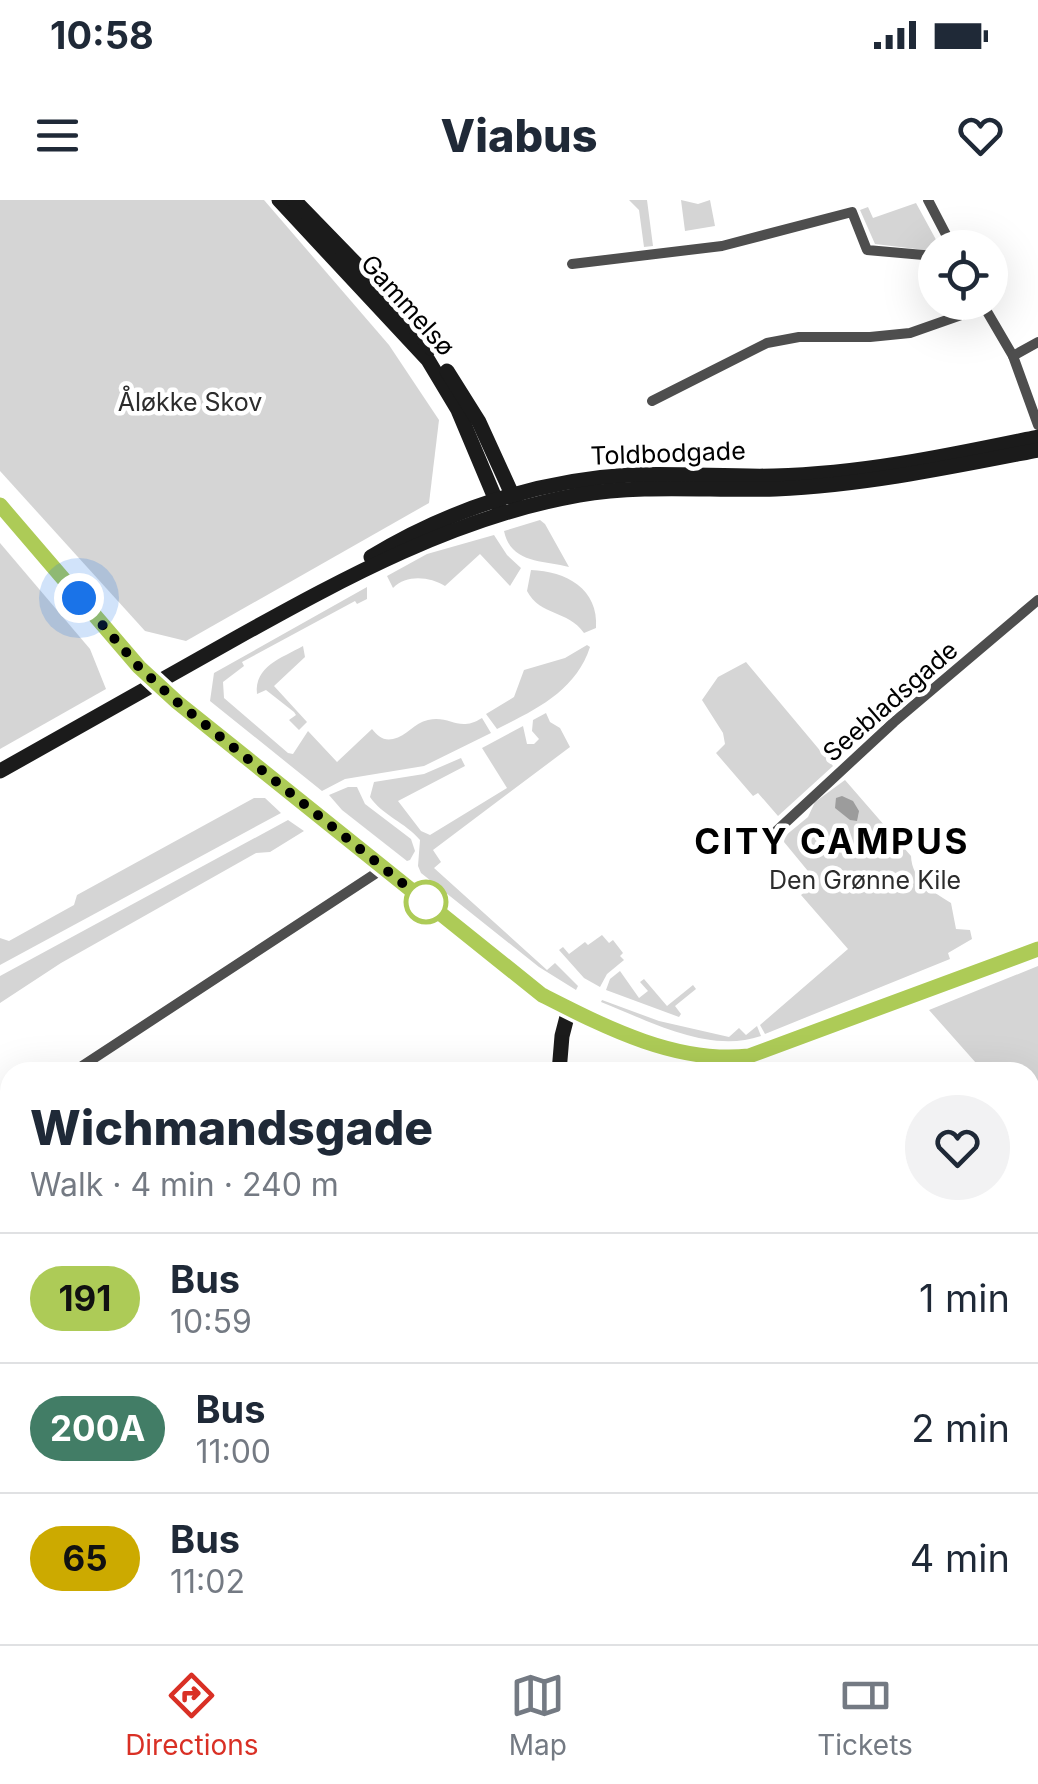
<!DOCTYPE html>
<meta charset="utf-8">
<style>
:root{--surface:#fff;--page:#f2f2f3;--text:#1f2937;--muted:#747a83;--line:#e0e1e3;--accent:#d93025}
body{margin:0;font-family:Inter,sans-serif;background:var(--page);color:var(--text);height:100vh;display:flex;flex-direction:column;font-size:38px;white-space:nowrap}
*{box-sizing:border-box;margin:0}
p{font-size:32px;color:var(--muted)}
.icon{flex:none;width:55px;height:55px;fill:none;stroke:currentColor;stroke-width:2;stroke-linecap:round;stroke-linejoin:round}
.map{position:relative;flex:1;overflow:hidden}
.details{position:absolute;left:0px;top:862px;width:1040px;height:582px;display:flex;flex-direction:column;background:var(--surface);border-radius:30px 30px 0 0;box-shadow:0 10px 40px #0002}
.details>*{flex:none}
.badge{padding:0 20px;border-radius:32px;font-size:35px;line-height:65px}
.controls{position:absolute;left:918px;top:30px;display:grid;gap:20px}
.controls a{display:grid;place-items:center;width:90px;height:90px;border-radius:50%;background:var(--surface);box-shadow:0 10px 40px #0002;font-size:50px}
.you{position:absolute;width:50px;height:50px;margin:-25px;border:8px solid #fff;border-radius:50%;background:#1a73e8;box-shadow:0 0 0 15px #1a73e833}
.map>.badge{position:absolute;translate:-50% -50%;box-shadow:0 0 0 5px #fff}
.round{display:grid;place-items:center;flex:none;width:105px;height:105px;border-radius:52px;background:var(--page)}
.head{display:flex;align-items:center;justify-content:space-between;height:170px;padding:0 30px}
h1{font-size:48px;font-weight:800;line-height:75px}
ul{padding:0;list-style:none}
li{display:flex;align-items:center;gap:30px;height:130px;padding:0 30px;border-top:2px solid var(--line)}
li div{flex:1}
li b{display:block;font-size:38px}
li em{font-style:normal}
li .badge{min-width:110px;font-weight:700;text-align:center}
.status{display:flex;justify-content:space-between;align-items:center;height:70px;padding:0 50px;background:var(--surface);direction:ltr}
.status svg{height:28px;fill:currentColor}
header{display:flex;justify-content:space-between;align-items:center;height:130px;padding:0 30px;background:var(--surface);font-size:45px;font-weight:800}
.menu{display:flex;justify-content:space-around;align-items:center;height:140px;border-top:2px solid var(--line);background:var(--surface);font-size:28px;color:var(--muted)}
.menu a{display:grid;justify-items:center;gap:5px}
.menu .current{color:var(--accent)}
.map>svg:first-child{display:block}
.green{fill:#d5d5d5}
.water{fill:#9c9c9c}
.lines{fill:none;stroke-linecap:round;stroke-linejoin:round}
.street{stroke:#4e4e4e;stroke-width:10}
.secondary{stroke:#1b1b1b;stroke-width:15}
.rail{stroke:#000;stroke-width:4;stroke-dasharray:15 5 2.5 5;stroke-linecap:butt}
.line-casing{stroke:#fff;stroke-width:22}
.line{stroke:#adcb57;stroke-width:15}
.walk{stroke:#000;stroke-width:10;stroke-dasharray:0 18}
.stop-dot{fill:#fff;stroke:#adcb57;stroke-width:5}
.labels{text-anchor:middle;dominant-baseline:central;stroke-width:9;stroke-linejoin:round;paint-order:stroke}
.street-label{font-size:25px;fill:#000;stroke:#fff}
.park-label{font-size:25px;fill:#2c2c2c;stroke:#fff}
.district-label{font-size:35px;font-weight:bold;letter-spacing:2.5px;fill:#000;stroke:#fff}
</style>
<div class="status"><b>10:58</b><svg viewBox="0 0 49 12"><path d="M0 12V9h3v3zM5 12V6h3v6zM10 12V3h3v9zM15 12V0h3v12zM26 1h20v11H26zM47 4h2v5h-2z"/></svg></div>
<header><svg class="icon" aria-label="menu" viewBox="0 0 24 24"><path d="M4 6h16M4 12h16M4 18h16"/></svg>Viabus<svg class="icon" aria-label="heart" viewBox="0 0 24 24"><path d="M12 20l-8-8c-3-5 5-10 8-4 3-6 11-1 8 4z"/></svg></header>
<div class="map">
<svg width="1038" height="1444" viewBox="0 0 1038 1444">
<rect width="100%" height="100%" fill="#fff"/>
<g class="green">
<path d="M0,0H264L389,145L439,220L429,303L186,441L145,431L0,271Z"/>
<path d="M629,0H647L653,46L644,47L639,10Z"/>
<path d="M681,0L698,4L710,0L715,26L685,31Z"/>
<path d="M916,3L940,47L933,51L875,44L860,10L868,7L873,18Z"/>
<path d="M540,320L545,324L569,367C543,360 511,364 504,331Z"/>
<path d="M494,335L507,355L521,368L510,386L480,354L445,386C430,377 407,374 393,388L387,376L427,354Z"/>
<path d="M0,343L90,449L106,489L0,549Z"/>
<path d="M531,370C566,371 599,389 596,428L584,433C568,410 540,416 527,391Z"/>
<path d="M367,387V399L357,404L355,401L242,462L244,466L223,482L224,498L288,553L293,554L308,531L337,562L372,529C378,536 383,541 393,539C407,536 414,523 428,520C451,515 458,533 482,518L491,533L424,566L345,579L322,591L210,501L214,473Z"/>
<path d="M587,445L590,447C576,491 535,510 497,529L486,514L514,497L524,470L565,458Z"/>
<path d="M303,446L305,457L274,486L307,522L299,530L289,520L296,515L294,512L266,490L257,494C254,466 282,458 303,446Z"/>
<path d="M746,462L833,566L778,616L758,593L753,596L716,553L725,544L723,533L702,500L718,477Z"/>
<path d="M546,513L550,522L560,528L570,547L433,650L441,662L434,668L547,770L555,763L578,786L576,790L539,767L421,673L418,666L420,640C406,623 382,615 370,597L374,582L424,574L461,558L465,566L398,601L421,631L430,635L507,588L482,548L523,526L527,544H534L539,539L532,531L533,520Z"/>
<path d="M845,580L911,656C912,680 932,691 951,703L956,729L970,730L972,739L948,753L950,759L765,834L760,825L848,749L801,695L817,682L784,642L785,636L808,617L815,602Z"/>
<path d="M348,587H357L365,604L411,639L415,651L410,660L407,661L342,610L329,595Z"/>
<path d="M254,598H265L281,613L0,765V738L9,741L74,705L77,695Z"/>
<path d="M288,620L304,631L270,652L256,653L61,763L0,803V776Z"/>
<path d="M602,735L609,743L613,740L623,753L620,756L624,760L607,774L600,787L584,778L559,750L563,747L569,754L585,742L588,745Z"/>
<path d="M1038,766V915L1030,918V872H984L929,810Z"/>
<path d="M620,771L639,798L648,791L640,782L644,779L667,806L693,785L696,789L675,806L681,814L679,817L606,790L610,779Z"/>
<path d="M602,800L659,821L729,837L739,828L746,835L757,826L761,836C709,854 649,821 601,802Z"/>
</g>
<path class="water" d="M842,596L853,601L859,611L857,621L850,620L835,608L836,598Z"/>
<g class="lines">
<g class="street">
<path d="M928,0L953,48"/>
<path d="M572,64L722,46L852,12L867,50L935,56"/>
<path d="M982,103L1013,156L1038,225"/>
<path d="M1013,156L1038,142"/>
<path d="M652,201L767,143L799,137H870L910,133L984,107"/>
<path d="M771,636L894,522L1038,400"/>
<path d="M749,856L761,872"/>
<path d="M73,872L384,668"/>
<path d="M0,920L10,914"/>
<path d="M1030,929L1038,925"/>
<path d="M746,1435L751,1444"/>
<path d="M899,1435L904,1444"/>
</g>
<g class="secondary">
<path d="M279,0L428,160L458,210L500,310"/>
<path d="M294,0L396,105L431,148"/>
<path d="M447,171L479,222L515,301"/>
<path d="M0,305L139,467L177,502L542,795C605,828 676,864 749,856L1038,749"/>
<path d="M371,357C448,310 539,280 630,275C678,273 726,277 774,276C863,274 951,255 1038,237"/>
<path d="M0,571C79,527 158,482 238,437C346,377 456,317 579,295C644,284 710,291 776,289C864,285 951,267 1038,250"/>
<path d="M559,872L562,836L569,809"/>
<path d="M243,1444L254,1435"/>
<path d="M1030,1444L1038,1439"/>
</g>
<g class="rail">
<path d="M1030,1035H1038"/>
<path d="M1030,1062L1038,1061"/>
<path d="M0,1093L10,1092"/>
<path d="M1030,1094H1038"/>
<path d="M0,1110H10"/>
<path d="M1030,1120H1038"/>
</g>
</g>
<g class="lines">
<g class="line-casing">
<path id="line" d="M0,305L139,467L177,502L542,795C605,827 676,864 749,856L1038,749"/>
</g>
<use href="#line" class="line"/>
<path class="walk" d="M79,398L139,467L177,502L426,702"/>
</g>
<circle class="stop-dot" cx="426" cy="702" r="20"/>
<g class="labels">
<g class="street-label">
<text transform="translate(408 105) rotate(48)">Gammelsø</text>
<text transform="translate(668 253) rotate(-2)">Toldbodgade</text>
<text transform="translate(890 501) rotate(-41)">Seebladsgade</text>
</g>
<g class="park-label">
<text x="190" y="202">Åløkke Skov</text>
<text x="865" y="680">Den Grønne Kile</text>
</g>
<g class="district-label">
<text x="832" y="641">CITY CAMPUS</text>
</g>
</g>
</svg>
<div class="controls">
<a><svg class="icon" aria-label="locate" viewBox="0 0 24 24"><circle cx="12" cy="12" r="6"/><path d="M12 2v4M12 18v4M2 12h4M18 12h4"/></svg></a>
</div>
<div class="you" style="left:79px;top:398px"></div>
<section class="details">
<div class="head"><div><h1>Wichmandsgade</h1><p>Walk · 4 min · 240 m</p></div><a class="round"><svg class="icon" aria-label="heart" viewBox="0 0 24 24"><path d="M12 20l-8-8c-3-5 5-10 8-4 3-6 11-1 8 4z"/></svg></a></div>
<ul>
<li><span class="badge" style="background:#adcb57;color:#111">191</span><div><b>Bus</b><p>10:59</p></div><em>1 min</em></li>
<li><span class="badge" style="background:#427d66;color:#fff">200A</span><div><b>Bus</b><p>11:00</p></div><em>2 min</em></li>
<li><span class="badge" style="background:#ca0;color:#111">65</span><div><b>Bus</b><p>11:02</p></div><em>4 min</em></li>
</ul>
</section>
</div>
<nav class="menu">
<a class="current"><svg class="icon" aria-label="directions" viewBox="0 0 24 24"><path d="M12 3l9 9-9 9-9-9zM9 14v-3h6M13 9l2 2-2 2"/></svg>Directions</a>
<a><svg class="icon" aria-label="map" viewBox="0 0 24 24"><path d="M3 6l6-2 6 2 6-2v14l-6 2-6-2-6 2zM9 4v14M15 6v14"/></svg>Map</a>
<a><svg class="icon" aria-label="tickets" viewBox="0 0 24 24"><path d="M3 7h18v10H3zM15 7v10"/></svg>Tickets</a>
</nav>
